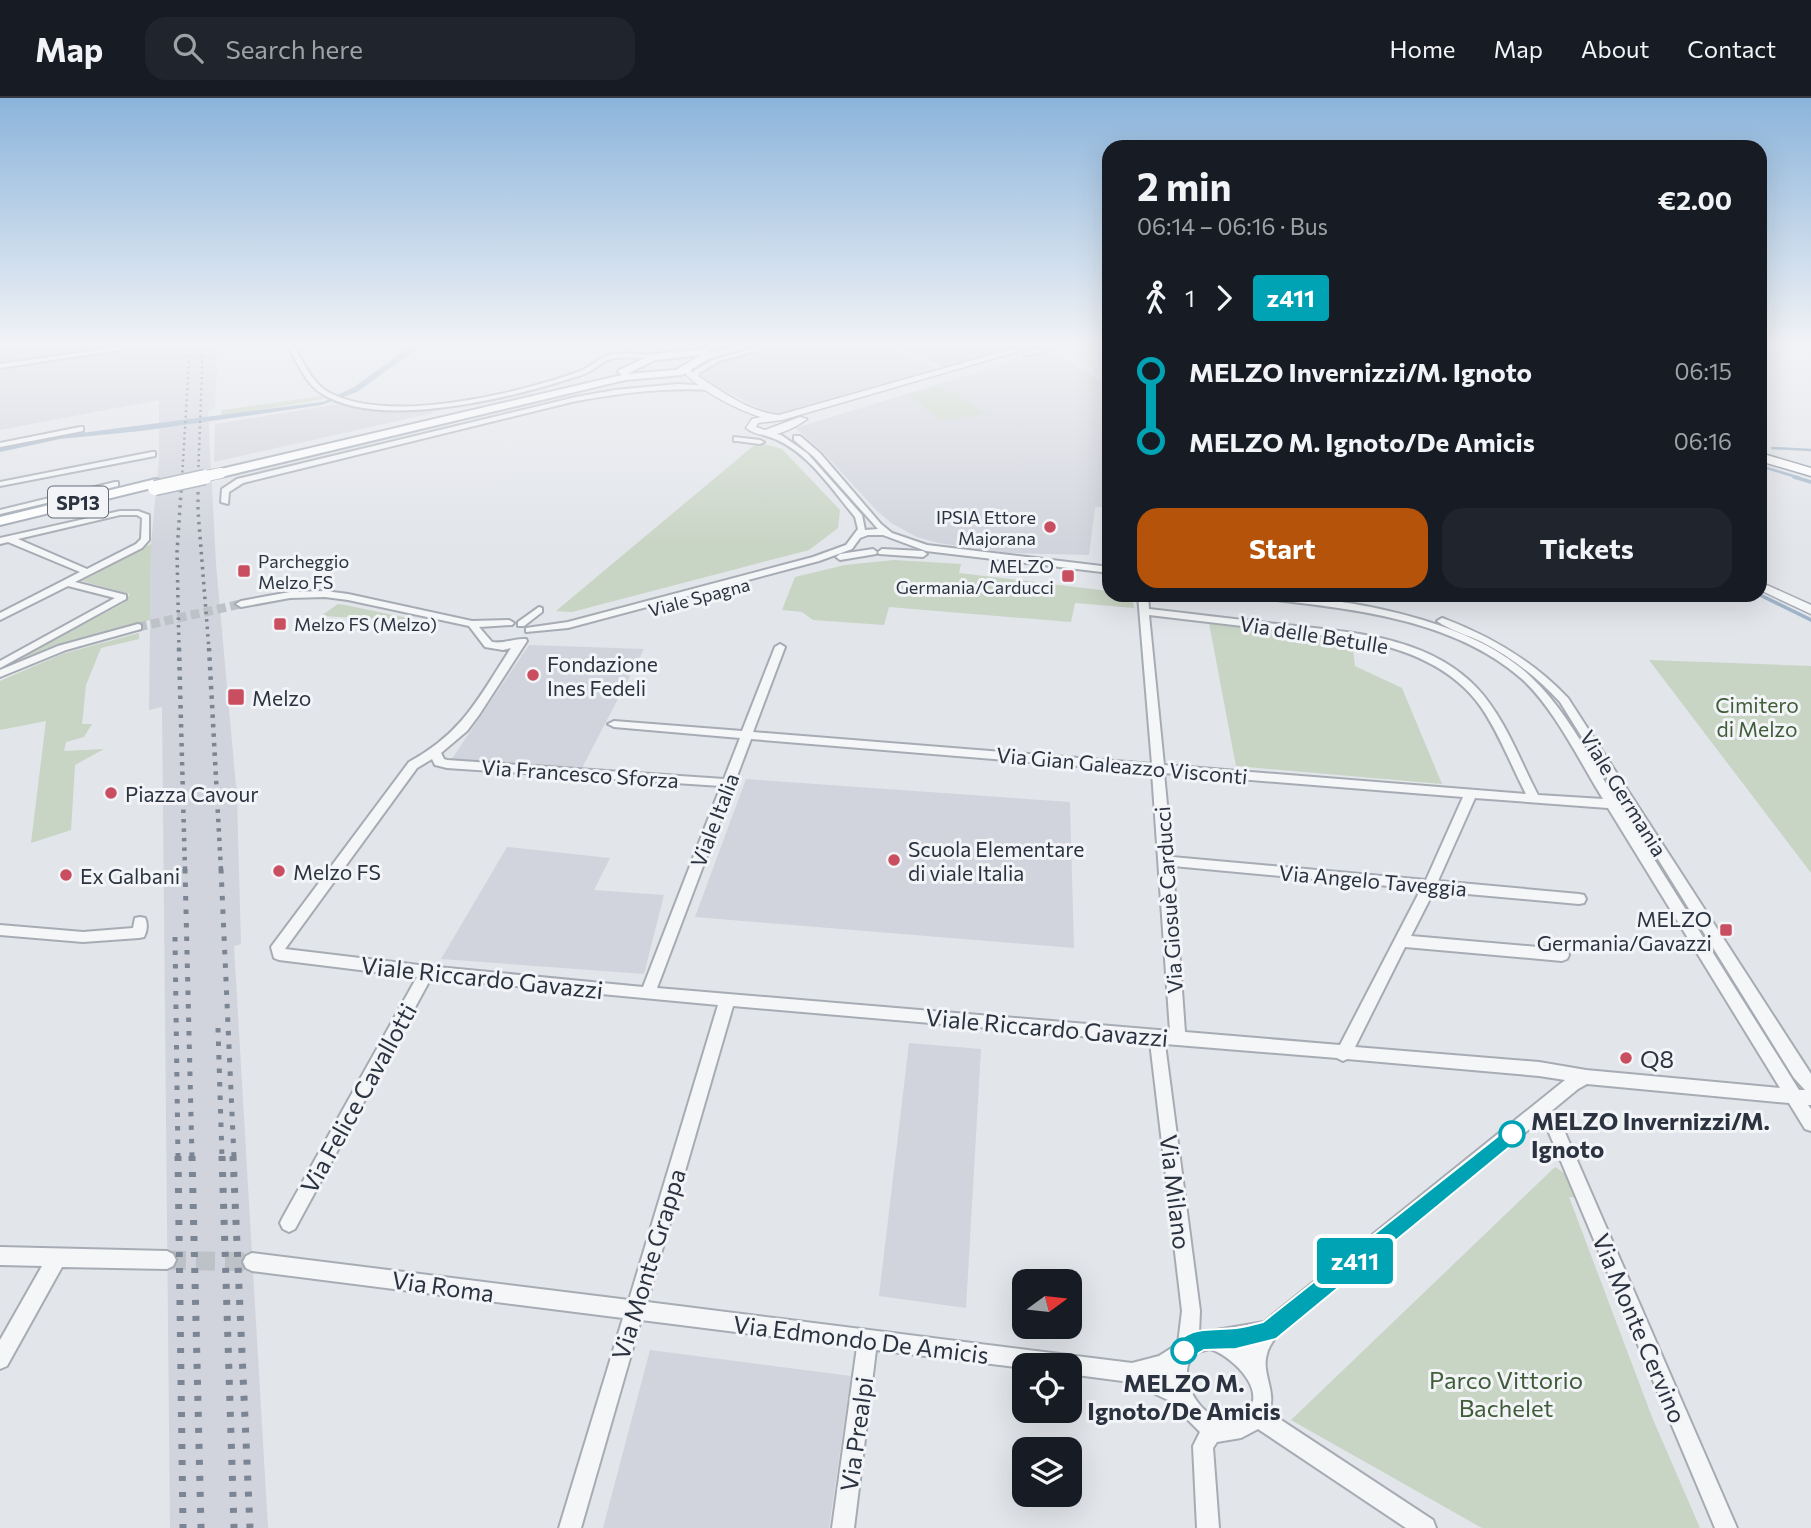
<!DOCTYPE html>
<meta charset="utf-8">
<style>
:root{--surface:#171b24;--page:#20242c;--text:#f1f3f6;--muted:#9ea1a6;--line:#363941;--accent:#b45309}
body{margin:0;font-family:Commissioner,sans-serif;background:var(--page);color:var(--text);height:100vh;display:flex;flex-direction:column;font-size:26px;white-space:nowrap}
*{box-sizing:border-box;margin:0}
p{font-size:23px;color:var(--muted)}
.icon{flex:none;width:38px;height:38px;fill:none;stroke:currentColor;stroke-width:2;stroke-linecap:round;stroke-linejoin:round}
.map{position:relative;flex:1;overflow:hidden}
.panel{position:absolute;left:1102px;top:42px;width:665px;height:462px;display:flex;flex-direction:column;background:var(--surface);border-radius:21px;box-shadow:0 7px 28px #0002}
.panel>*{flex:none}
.badge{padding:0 14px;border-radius:5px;font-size:24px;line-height:46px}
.needle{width:46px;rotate:75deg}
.fabs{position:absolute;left:1012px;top:1171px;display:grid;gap:14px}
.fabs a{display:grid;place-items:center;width:70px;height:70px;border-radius:14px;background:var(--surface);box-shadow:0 7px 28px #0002;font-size:35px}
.map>.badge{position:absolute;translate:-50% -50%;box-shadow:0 0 0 4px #fff}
.legs{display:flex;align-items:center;gap:10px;height:77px;padding:0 35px;font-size:23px}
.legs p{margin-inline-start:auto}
.summary{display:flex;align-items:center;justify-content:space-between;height:119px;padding:0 35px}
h1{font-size:38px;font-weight:700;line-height:52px}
.primary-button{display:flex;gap:14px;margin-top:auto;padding:14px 35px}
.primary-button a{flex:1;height:80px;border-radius:21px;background:var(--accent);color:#fff;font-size:28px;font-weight:700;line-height:80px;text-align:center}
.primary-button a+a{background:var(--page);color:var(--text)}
ul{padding:0 35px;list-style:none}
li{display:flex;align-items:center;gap:24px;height:70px;font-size:26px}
li i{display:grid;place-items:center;width:10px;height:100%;margin:0 9px;background:currentColor}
li i::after{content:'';width:18px;height:18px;margin:-9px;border:5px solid;border-radius:50%;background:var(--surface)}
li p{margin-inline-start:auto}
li:first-child i{background:linear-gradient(#0000 50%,currentColor 0)}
li:last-child i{background:linear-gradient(currentColor 50%,#0000 0)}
header{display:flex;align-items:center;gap:42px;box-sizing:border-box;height:98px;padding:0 35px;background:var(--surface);border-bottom:2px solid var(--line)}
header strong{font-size:33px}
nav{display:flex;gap:38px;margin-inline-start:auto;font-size:24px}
.search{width:490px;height:63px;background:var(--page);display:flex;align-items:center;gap:18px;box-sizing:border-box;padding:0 24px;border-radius:21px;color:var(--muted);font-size:26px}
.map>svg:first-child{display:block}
.built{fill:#d1d4dc}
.green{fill:#c8d4c4}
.water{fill:#9fb3c8}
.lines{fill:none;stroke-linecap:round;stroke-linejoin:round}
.stream-far1{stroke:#9fb3c8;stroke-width:2.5}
.stream{stroke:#9fb3c8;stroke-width:3.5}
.minor-tunnel-far1{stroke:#bdc1c8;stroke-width:9;stroke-dasharray:9 4.5;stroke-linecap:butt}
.minor-tunnel{stroke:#bdc1c8;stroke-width:19;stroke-dasharray:19 10;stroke-linecap:butt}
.minor-casing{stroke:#a7acb4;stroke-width:4}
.tertiary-casing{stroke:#a7acb4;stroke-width:3}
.primary-casing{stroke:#a2aab5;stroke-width:4}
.trunk-casing{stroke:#8a93a0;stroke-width:3}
.minor{fill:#f5f6f8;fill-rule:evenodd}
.tertiary{fill:#f5f6f8;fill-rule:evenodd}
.primary{fill:#fff;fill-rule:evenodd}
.trunk{fill:#fff;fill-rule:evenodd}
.rail-far4{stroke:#7c8593;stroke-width:2.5;stroke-dasharray:2 3.5;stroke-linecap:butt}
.rail-far3{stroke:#7c8593;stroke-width:3.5;stroke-dasharray:2.5 5;stroke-linecap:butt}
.rail-far2{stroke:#7c8593;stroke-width:4.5;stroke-dasharray:3.5 6;stroke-linecap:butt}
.rail-far1{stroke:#7c8593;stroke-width:5;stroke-dasharray:4.5 9;stroke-linecap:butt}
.rail{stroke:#7c8593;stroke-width:7;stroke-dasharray:5 11;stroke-linecap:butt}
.primary-bridge-far1-casing{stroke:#a2aab5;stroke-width:12;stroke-linecap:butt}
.primary-bridge-casing{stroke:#a2aab5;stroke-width:17;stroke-linecap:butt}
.primary-bridge-far1{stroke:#fff;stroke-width:10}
.primary-bridge{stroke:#fff;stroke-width:14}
.line-1{fill:#00a3b4;stroke:#fff;stroke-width:2}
.poi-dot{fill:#c84e60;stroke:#f2f4f7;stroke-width:2.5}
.stop-1-dot{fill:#fff;stroke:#00a3b4;stroke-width:3.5}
.labels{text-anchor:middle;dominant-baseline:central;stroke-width:6;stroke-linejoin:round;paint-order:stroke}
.far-poi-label{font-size:18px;fill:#2b3341;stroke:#f2f4f7;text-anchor:end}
.far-street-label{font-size:18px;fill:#2b3341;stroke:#f2f4f7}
.shield{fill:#f2f4f7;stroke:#676d78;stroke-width:2}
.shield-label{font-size:19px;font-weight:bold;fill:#2b3341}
.street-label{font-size:21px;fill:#2b3341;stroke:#f2f4f7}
.poi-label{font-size:21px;fill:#2b3341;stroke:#f2f4f7;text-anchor:start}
.park-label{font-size:21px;fill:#405d39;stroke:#f2f4f7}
.near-street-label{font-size:24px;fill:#2b3341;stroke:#f2f4f7}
.near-poi-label{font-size:24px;fill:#2b3341;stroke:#f2f4f7;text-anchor:start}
.near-stop-label{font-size:24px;font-weight:bold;fill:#2b3341;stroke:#f2f4f7;text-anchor:start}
.near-park-label{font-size:24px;fill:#405d39;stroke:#f2f4f7}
</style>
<header>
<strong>Map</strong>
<div class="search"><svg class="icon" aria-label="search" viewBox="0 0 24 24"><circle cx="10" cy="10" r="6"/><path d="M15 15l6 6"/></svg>Search here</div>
<nav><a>Home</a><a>Map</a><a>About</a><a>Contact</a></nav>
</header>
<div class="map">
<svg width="1811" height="1430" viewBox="0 0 1811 1430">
<rect width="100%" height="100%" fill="#e2e5ea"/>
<g class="built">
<path d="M0,247H129L0,266Z"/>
<path d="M147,247H218L215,310L208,313L216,466L237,700L241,846L234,848L268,1430H170L162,609L149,612L151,446L159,362V302L0,332V270Z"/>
<path d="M781,247H882L939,271L773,318L697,278L701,272L720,262Z"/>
<path d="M890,247H1024L945,270Z"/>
<path d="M1048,253L1109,287V409H1095L1089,457L1008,455L938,445L917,439L891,425L876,412L821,352L795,330Z"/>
<path d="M340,306L430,312L433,315L214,364L215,326Z"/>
<path d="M529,547L644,551L581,672L449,665Z"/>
<path d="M746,681L1070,704L1074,850L695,819Z"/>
<path d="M507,749L610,760L594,792L664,797L644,876L441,861Z"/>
<path d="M909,945L981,951L966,1210L879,1198Z"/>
<path d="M650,1252L851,1278L829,1430H603Z"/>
</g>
<g class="green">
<path d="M938,288L962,298L986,316L941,323L908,296Z"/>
<path d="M323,298V301L221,319L222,312Z"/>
<path d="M758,344L782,351L840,412L838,430L809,452L572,514L556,513Z"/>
<path d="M151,446L150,522L66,544L1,570L124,505L130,496L82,483Z"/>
<path d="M894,462L961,466L959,475L1109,493L1110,497H1132L1134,510L1075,505L1071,524L889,509L884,527L813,522L802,514L782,512L795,479L845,467Z"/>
<path d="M338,506L345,507L422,523L321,518Z"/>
<path d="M1209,525L1352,544L1355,568L1402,590L1442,686L1236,668Z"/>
<path d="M139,535V541L101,550L86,587L82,626H92L84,639L66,644L64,653L104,651L75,667L71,732L31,745L46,623L0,632V583L62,556Z"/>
<path d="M1649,562L1811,568V775Z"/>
<path d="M1555,1069L1577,1083L1585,1100L1569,1099L1652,1319L1700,1430H1482L1291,1322Z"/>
</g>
<path class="water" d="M412,247H422L357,294L321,307L141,333L60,341L0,354V351L5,349L57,338L323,304L354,289Z"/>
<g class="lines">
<g class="stream-far1">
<path d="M1777,247L1811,248"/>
<path d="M1772,350L1811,352"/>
<path d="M1760,368L1800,380"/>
</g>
<g class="stream">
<path d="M1794,379L1811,384"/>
<path d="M1760,497L1811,522"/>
</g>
<path class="minor-tunnel-far1" d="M138,529L241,506"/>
<path class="minor-tunnel" d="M167,1162L252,1164"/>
<g class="minor-casing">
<g id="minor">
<path d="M133,247L145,248L0,270V266Z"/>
<path d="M287,247H293C303,263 312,285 328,294C387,327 516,296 578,274C590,270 598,260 610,257C626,253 642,257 658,257L661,259L658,261C644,260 629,258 615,260C606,261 600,267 592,272C586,276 579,278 572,280C511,300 378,333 321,295C305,285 297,263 287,247Z"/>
<path d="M766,247H778L719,263L699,275L698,282L693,281L694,273L715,261Z"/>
<path d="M678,286L712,288L715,290L712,292C666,289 621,295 576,303L243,385L229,394L228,406L221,404L222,391L237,381L576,299L615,292Z"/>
<path d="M80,329H83V333L0,349V345Z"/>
<path d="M763,333L781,337L807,355L862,417L865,432L878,431L814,359L794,342V338H800L820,355L881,426L892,435L927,447L1110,469V475L926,453L883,437H868L860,440L852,451L819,463L568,530L526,534V530L568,524L813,459L846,447L858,431L855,419C830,389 804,347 763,337Z"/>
<path d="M734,339L760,342L764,344L760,346L737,343H734Z"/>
<path d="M152,354H155V358L0,388V384Z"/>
<path d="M115,384H118V388L0,416V412Z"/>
<path d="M120,413H138L149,417V442L142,450L75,484L126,497V501L0,570V563L115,500L68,488L0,522V515L80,474L8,444L0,446V440ZM120,417H137L142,420L141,441L136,446L87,471L18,441Z"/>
<path d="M873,451L877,454L876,456L840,462L836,459L840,456Z"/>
<path d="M882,451L923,453L927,456L923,459L879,456L878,454Z"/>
<path d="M325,493L348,496L472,523L509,522L514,525L512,527L479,529L492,544C505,546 514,540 526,541L527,543L479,617L467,633L441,655L444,661L447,662L724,681L740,640L614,629L608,626L614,623L742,633L775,549L780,546L785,549L753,634L1152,666L1138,497H1148L1149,511C1192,516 1234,521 1277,526C1345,534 1426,536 1477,590C1505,620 1519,661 1538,697L1603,701C1580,664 1554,610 1522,581C1451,519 1349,511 1259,500L1254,497C1336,497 1471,520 1531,579C1567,613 1590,660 1616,702H1621L1560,604C1537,579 1511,559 1482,544C1468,537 1449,532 1437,523L1442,520L1445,521C1492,539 1533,563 1568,600L1811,976V1007H1808L1811,1011V1033L1805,1031L1789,1005L1587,986L1578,991L1275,1240C1272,1245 1268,1250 1267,1256C1261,1275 1277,1294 1269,1314L1433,1422L1436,1430H1406L1258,1331L1241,1340L1217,1344L1213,1350L1219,1430H1197L1193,1348L1200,1334L1168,1302L1130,1284L1069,1276V1267H1024V1270L876,1252L854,1430H832L857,1249L641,1222L581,1430H559L623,1220L252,1173L246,1170L243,1164L246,1158L252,1155L629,1202L718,907L431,880L295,1131L289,1134L283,1131L280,1125L283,1119L417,879L279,862L274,860L271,849L409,664C463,635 479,599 511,550L503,552L485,549L469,528L348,502L325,499L290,500L241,509L236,506L241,503L290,494ZM1149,517L1360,542C1406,551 1453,569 1481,609C1499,635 1511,667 1526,696L1164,667ZM751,641L1152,674L1170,933L657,890ZM432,661L435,667L447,670L721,688L643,889L427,868L285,851L417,670ZM1164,675L1463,699L1426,782L1172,759ZM1475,700L1608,710L1780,990L1586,972L1539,964L1355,949L1405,849L1562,863L1567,861L1569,857L1567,853L1562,851L1411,838L1434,793L1579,806L1584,805L1586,801L1584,797L1579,796L1438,783ZM1622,710L1627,711L1794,980L1805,992H1799ZM1173,768L1421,791L1340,947L1185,934ZM733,908L1150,944L1182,1213L1178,1246L1159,1258L1132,1265L647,1204ZM1165,946L1337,960L1343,963L1347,961L1539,978L1565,982L1264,1224L1199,1235L1200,1213ZM1210,1251C1233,1258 1274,1298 1241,1318C1208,1337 1170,1278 1195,1256C1199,1253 1205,1252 1210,1251ZM1168,1274V1281L1160,1277Z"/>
<path d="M539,509L542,510V514L524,528H518V524Z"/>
<path d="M138,526L141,527V531L66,552L0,579V572L58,548Z"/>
<path d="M140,819L145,820C148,826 147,833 144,839L139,840L83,844L0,837V827L83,834L133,830L135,820Z"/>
<path d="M1555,1022L1561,1025L1563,1030L1737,1430H1715L1547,1030L1549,1025Z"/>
<path d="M0,1149L167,1153L173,1156L176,1162L173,1168L167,1171L62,1169L7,1268L0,1271V1242L42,1168L0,1167Z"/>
</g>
</g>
<g class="tertiary-casing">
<g id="tertiary">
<path d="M1026,247H1040L782,322L758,325L756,329L765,332L800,319L807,321C790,333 766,345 746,330L752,321L761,319C735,311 701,293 683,273L686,268H692L691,273L696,277C722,293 748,314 779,317Z"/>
<path d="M1047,247H1061L1027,258L1023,256Z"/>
<path d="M1760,484L1811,507V516L1760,492Z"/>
</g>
</g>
<g class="primary-casing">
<g id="primary">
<path d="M738,247H755L708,261L682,277L625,282L221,379L215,375L221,371L622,277L618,274L619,272L653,256L707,251L712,254ZM701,257L676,272L627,276L655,262Z"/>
<path d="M156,381L160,382V388L0,427V419Z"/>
</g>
</g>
<g class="trunk-casing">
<path id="trunk" d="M1760,355L1811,370V378L1760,363Z"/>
</g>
<use href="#minor" class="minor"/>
<use href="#tertiary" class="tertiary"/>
<use href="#primary" class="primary"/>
<use href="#trunk" class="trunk"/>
<g class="rail-far4">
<path d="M182,380L190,247"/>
<path d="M198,380L203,247"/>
</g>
<g class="rail-far3">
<path d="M198,379V413L209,552"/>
<path d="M179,552L177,454L182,379"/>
</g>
<g class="rail-far2">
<path d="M179,550L185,773"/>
<path d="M209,550L221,773"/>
</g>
<g class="rail-far1">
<path d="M185,771L192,1060"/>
<path d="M221,771L234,1060"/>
<path d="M175,839L178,1060"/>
<path d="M218,930L222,1060"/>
</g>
<g class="rail">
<path d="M178,1058L183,1430"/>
<path d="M192,1058L201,1430"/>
<path d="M222,1058L234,1430"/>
<path d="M233,1058L250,1430"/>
</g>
<g class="primary-bridge-far1-casing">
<path id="primary-bridge-far1" d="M197,380L221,375"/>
</g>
<g class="primary-bridge-casing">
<path id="primary-bridge" d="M155,390L205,379"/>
</g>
<use href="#primary-bridge-far1" class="primary-bridge-far1"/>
<use href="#primary-bridge" class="primary-bridge"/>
</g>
<linearGradient id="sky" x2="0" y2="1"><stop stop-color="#8bb4db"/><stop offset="0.55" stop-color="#f2f3f6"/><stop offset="1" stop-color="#f2f3f6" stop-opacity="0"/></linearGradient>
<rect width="1811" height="448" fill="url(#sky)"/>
<path class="line-1" d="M1512,1027L1518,1030L1521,1036L1518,1042L1276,1241L1236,1251L1204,1252L1184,1264L1176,1261L1173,1253C1184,1226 1213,1233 1236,1230C1245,1229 1254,1226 1263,1224Z"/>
<g class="poi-dot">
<circle cx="1050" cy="429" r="7"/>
<rect x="237" y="466" width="14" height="14" rx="3.5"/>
<rect x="1061" y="471" width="14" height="14" rx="3.5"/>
<rect x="273" y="519" width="14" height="14" rx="3.5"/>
<circle cx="533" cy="577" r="7"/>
<rect x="227" y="590" width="18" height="18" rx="3.5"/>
<circle cx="111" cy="695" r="7"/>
<circle cx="894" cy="762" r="7"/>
<circle cx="279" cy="773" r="7"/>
<circle cx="66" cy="777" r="7"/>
<rect x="1719" y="825" width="14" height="14" rx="3.5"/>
<circle cx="1626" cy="960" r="7"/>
</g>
<g class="stop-1-dot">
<circle cx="1512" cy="1036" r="12"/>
<circle cx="1184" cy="1253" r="12"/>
</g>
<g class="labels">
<g class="far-poi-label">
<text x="1036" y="419">IPSIA Ettore<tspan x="1036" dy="21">Majorana</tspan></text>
<text x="258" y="463" text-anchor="start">Parcheggio<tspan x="258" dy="21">Melzo FS</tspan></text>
<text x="1054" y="468">MELZO<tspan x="1054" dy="21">Germania/Carducci</tspan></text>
<text x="294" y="526" text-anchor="start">Melzo FS (Melzo)</text>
</g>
<g class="far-street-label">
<text transform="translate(699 499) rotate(-15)">Viale Spagna</text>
</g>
<rect class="shield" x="48" y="388.5" width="60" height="31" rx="5"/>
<g class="shield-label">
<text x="78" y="404">SP13</text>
</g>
<g class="street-label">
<text transform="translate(1314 536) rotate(9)">Via delle Betulle</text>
<text transform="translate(1122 667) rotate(5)">Via Gian Galeazzo Visconti</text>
<text transform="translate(580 675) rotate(4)">Via Francesco Sforza</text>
<text transform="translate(1624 695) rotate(58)">Viale Germania</text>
<text transform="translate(714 722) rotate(-69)">Viale Italia</text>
<text transform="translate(1373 782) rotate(5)">Via Angelo Taveggia</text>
<text transform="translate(1168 802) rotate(-94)">Via Giosuè Carducci</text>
</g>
<g class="poi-label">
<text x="547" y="565">Fondazione<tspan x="547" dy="24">Ines Fedeli</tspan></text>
<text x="252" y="599">Melzo</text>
<text x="125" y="695">Piazza Cavour</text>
<text x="908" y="750">Scuola Elementare<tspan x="908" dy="24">di viale Italia</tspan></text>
<text x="293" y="773">Melzo FS</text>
<text x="80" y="777">Ex Galbani</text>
<text x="1712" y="820" text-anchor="end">MELZO<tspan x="1712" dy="24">Germania/Gavazzi</tspan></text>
</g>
<g class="park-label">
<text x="1757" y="606">Cimitero<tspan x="1757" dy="24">di Melzo</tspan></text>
</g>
<g class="near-street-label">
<text transform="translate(482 879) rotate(6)">Viale Riccardo Gavazzi</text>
<text transform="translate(1047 929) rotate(5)">Viale Riccardo Gavazzi</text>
<text transform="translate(358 1000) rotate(-61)">Via Felice Cavallotti</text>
<text transform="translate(1176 1094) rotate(83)">Via Milano</text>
<text transform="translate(648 1166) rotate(-73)">Via Monte Grappa</text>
<text transform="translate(443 1188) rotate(8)">Via Roma</text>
<text transform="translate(1640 1230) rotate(67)">Via Monte Cervino</text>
<text transform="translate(861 1241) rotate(7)">Via Edmondo De Amicis</text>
<text transform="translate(856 1336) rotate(-82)">Via Prealpi</text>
</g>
<g class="near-poi-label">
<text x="1640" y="960">Q8</text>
</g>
<g class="near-stop-label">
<text x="1531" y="1022">MELZO Invernizzi/M.<tspan x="1531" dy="28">Ignoto</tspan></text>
<text x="1184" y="1284" text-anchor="middle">MELZO M.<tspan x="1184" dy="28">Ignoto/De Amicis</tspan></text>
</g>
<g class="near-park-label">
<text x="1506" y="1281">Parco Vittorio<tspan x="1506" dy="28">Bachelet</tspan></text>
</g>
</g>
</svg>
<div class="fabs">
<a><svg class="needle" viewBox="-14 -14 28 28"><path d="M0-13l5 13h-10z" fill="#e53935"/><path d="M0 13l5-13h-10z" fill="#9ea1a6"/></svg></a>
<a><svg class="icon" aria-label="locate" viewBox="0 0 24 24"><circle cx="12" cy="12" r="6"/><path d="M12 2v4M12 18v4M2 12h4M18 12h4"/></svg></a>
<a><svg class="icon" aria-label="layers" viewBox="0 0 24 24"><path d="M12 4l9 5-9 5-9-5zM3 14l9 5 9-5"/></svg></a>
</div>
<b class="badge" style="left:1355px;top:1163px;background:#00a3b4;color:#fff">z411</b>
<section class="panel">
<div class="summary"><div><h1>2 min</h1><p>06:14 – 06:16 · Bus</p></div><b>€2.00</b></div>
<div class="legs"><svg class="icon" aria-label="walk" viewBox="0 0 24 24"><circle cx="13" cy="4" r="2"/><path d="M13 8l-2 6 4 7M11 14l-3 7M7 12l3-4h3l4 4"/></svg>1<svg class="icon" aria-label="forward" viewBox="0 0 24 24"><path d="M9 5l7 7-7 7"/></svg><b class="badge" style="background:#00a3b4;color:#fff">z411</b></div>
<ul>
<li><i style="color:#00a3b4"></i><b>MELZO Invernizzi/M. Ignoto</b><p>06:15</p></li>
<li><i style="color:#00a3b4"></i><b>MELZO M. Ignoto/De Amicis</b><p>06:16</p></li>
</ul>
<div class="primary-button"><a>Start</a><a>Tickets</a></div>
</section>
</div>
